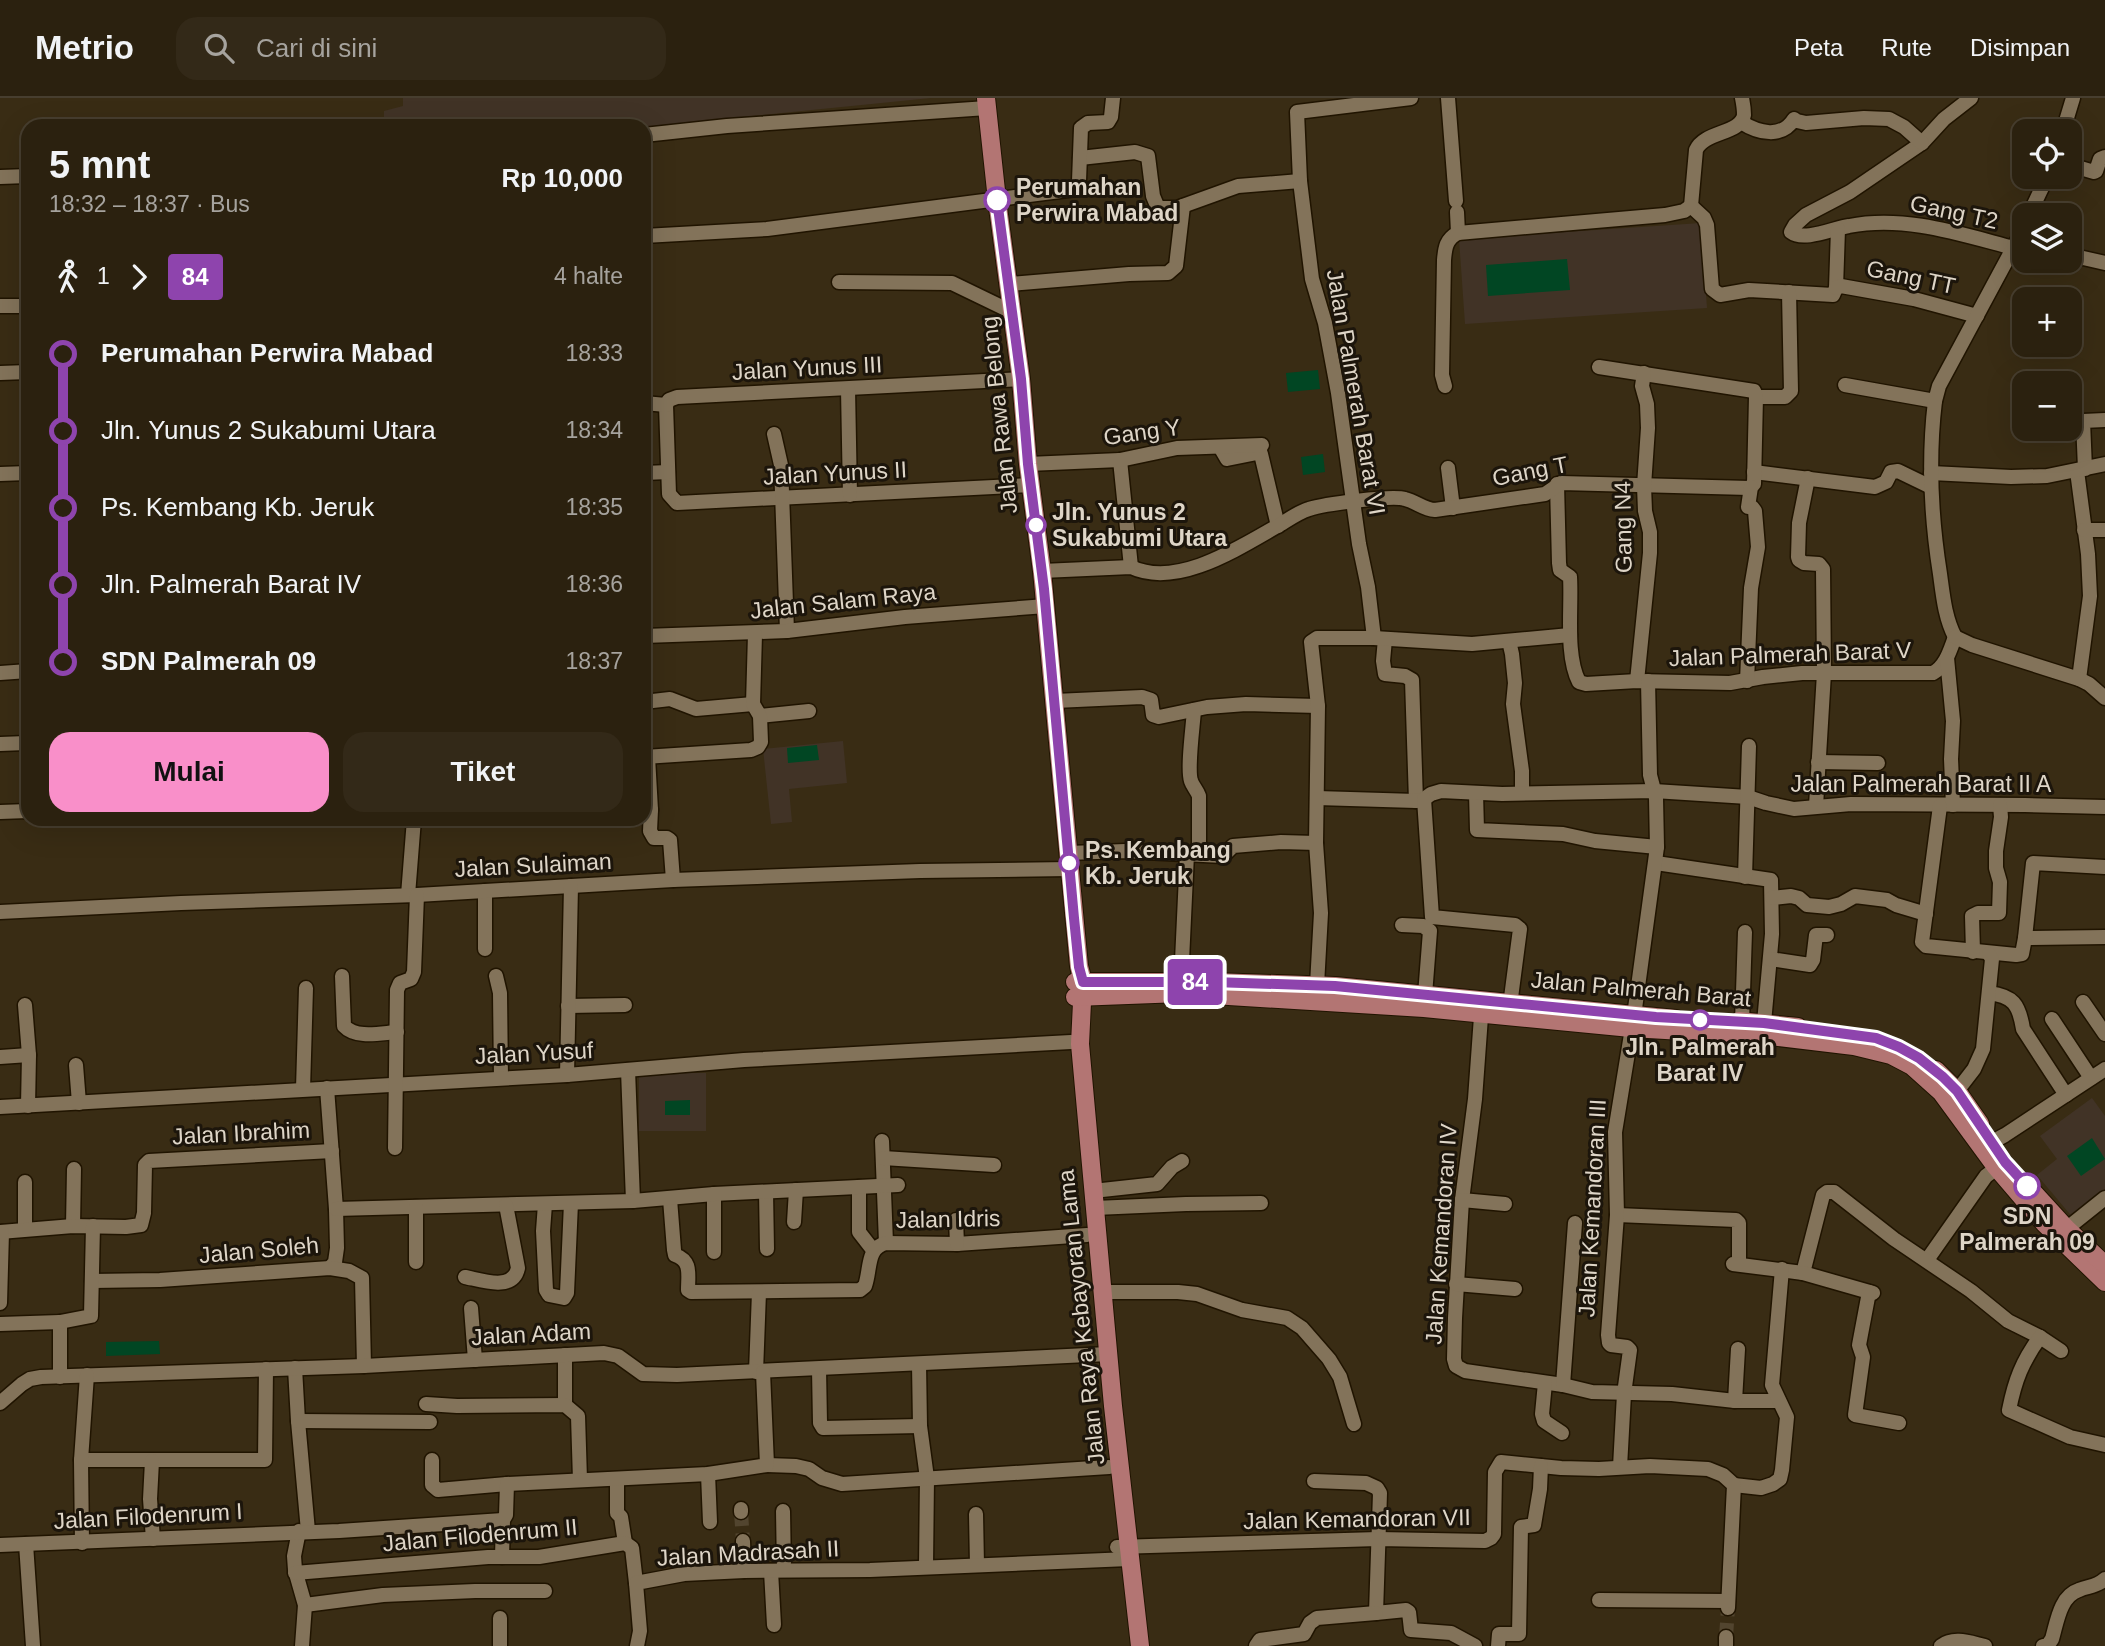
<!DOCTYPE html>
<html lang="id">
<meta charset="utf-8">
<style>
:root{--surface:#2b210f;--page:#332918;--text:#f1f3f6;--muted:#a6a39e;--line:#473e2f;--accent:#f98fc9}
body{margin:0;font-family:Helvetica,sans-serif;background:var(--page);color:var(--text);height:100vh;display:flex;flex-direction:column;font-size:26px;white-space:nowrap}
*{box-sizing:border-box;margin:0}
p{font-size:23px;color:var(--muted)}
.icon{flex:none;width:38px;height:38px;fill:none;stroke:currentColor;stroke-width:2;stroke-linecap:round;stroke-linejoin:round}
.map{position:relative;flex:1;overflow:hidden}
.sheet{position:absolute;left:21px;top:21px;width:630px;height:707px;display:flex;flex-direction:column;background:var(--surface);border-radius:21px;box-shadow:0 7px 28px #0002,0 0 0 2px var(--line)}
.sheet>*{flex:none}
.badge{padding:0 14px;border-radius:5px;font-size:24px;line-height:46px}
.buttons{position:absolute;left:2012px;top:21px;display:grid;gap:14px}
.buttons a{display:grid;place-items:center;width:70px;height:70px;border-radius:14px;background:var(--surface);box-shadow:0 7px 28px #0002,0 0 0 2px var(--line);font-size:35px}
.map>.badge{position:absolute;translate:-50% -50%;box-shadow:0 0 0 4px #fff}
.legs{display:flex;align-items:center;gap:10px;height:77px;padding:0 28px;font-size:23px}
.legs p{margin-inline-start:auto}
.head{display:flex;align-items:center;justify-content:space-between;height:119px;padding:0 28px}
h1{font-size:38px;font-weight:800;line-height:52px}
.cta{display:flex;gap:14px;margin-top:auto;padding:14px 28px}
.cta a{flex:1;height:80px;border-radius:21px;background:var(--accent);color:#111;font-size:28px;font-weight:800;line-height:80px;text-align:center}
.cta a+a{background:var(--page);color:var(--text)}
ul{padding:0 28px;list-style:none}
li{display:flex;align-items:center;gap:24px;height:77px;font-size:26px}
li i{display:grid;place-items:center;width:10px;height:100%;margin:0 9px;background:currentColor}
li i::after{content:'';width:18px;height:18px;margin:-9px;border:5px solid;border-radius:50%;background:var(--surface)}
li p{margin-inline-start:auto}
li:first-child i{background:linear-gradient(#0000 50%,currentColor 0)}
li:last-child i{background:linear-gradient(currentColor 50%,#0000 0)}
header{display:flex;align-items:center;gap:42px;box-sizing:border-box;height:98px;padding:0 35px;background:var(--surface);border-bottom:2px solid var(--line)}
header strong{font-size:33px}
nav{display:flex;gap:38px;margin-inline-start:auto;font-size:24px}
.search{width:490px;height:63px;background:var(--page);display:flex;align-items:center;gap:18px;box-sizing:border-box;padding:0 24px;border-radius:21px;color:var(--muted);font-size:26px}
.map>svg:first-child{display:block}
.education{fill:#413326}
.green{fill:#014623}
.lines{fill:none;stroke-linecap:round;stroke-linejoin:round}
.minor-tunnel{stroke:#52452f;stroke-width:14;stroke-dasharray:14 7;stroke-linecap:butt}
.minor-casing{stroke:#201400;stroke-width:17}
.major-casing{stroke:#201400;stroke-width:20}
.minor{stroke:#83735a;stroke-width:14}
.major{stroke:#b37573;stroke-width:18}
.line-1-casing{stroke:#fff;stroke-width:16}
.line-1{stroke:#8e44ad;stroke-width:10}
.stop-1-dot{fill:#fff;stroke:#8e44ad;stroke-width:3.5}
.labels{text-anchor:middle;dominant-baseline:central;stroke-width:6;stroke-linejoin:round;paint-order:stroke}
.stop-label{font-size:23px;font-weight:bold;fill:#ded5c7;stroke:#1c150b;text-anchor:start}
.street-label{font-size:23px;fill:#ded5c7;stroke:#1c150b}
</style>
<header>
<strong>Metrio</strong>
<div class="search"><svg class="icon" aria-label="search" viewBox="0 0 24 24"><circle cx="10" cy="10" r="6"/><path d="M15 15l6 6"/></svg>Cari di sini</div>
<nav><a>Peta</a><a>Rute</a><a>Disimpan</a></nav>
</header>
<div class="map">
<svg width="2105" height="1548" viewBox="0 0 2105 1548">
<rect width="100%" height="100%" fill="#392c14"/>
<g class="education">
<path d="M403,0H931L644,29L384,28V13L403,8Z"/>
<path d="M1701,125L1707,210L1465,226L1459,141Z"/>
<path d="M843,643L847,685L789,691L792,724L771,726L763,651Z"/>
<rect x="639" y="975" width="67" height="58"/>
<path d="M2092,1000L2105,1018V1098L2074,1121L2037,1077L2057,1061L2040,1038Z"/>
</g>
<g class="green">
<path d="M1567,161L1570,192L1488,198L1486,167Z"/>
<path d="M1318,272L1320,291L1288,294L1286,275Z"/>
<path d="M1323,356L1325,374L1303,377L1301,359Z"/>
<path d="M817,647L819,662L788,665L787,650Z"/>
<path d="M690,1002V1017H665V1003Z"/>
<path d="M2092,1040L2105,1061L2081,1078L2067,1058Z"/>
<path d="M159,1243L160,1256L106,1258V1244Z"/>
</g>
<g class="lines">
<g class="minor-tunnel">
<path d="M741,1414L743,1443"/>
<path d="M1726,1539L1728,1510"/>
</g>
<g class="minor-casing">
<g id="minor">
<path d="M1448,0L1456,103"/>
<path d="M1971,0L1944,21L1922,45L1850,94L1806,117L1795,127L1791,134C1804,144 1834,130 1849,128C1905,117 1960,136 2014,150"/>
<path d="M1741,24C1758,35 1782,41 1794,21L1797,23L1806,25L1864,20L1889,21L1904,29L1922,45"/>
<path d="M2063,33L2073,0"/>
<path d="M644,37L727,28L987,10"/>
<path d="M1080,60L1135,54L1148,58L1153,98L1158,110H1177L1238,88L1300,83"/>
<path d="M2070,67L2094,74L2096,73L2100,61L2105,59"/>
<path d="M0,79L28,78"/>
<path d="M1691,108L1704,120L1707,127L1712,191L1720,197L1749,192L1833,197L1836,190L1838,131"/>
<path d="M1691,108L1696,52C1704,33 1741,36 1744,17C1744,12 1743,5 1742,0"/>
<path d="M1457,114L1458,135"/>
<path d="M2029,117L2047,79"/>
<path d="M644,138L767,131L1076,91L1079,83L1081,30L1088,25L1108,24L1111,19L1113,0"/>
<path d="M2070,157L2105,165"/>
<path d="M839,184L952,185L1012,214"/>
<path d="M1009,186L1129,176L1168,175L1176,168L1183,108"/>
<path d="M1836,190L1841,188L1914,201L1977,218"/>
<path d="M0,208H28"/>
<path d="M0,275L28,274"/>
<path d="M1021,281L677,299L669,302L666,307L669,396L677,405L1031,387"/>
<path d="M1845,287L1935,303"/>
<path d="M1445,288L1442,277L1444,162C1445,150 1446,141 1458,135L1665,117L1684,113L1691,108"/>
<path d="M848,291L850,397"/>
<path d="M1756,299H1785L1791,293L1789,194"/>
<path d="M644,305L666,307"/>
<path d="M774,336L781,367L787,533"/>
<path d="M1220,349L1227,361L1257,355L1261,356L1278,428"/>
<path d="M1120,362L1131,469"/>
<path d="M1028,366L1120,362L1177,350L1262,347"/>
<path d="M1448,370L1453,410"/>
<path d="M2085,371L2083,323L2105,322"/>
<path d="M2077,373L2088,456L2090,498L2079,581"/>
<path d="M1754,374L1875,389L1886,384L1891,374L1898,373L1931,389"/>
<path d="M644,375L668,374"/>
<path d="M1931,375L2011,379L2047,378L2105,366"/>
<path d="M0,376L28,375"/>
<path d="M1808,380L1799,425L1798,459L1799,462L1804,465L1819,466L1823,471L1824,575L1816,708"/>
<path d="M1557,386L1559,465L1560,472L1570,479C1572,509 1565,557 1579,584L1586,586L1637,583L1730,585L1763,579L1802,575H1933C1946,568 1950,552 1955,539"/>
<path d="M2084,432H2105"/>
<path d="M1042,473L1131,469C1178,491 1240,449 1281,426C1289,421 1299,414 1309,411C1324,406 1392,397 1405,401C1417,404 1423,411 1435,412L1545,396L1561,385L1749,390L1754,386L1756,299L1754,293L1599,269"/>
<path d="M644,538L787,533L905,519L1046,508"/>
<path d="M1955,539C1945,520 1943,498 1940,476C1931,419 1928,361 1935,303L1939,288L2025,128"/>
<path d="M1955,539L1972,547L2079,581L2089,586L2105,600"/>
<path d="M1374,540L1368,489L1359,446L1338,295L1325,225L1312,181L1300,83L1297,14L1411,0"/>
<path d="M1385,541L1383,563L1385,576L1405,578L1412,582L1416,703"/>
<path d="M1509,543L1512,556L1515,585L1513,606L1522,673V695"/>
<path d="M1947,560L1953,623L1951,661L1953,707"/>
<path d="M0,575L28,573"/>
<path d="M1637,583L1650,455V434L1645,413L1644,388L1648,330L1647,306L1642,288L1644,275"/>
<path d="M1747,583L1751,490L1758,449L1755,413L1752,409H1748L1751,389"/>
<path d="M1055,603L1142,599L1151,602L1153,617L1159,619L1207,609L1246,606L1318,608"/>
<path d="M644,604L670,601L696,611L753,606"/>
<path d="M1194,612C1193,628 1187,670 1191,683C1193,689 1197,692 1199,698V756"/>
<path d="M760,618L809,613"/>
<path d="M0,646L26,645"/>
<path d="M644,659L751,652L758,649L761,644L760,618L753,606L755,536"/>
<path d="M648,659L651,712"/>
<path d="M1818,664L1878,665"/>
<path d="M1476,695L1477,732L1563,736L1595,743L1657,749"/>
<path d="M1317,700L1416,703L1424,701L1431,696L1441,693L1502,696L1654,693L1748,699L1766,705L1794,711L1851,706L2025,707L2105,709"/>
<path d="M1424,701L1432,819L1515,827L1520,831L1509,915"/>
<path d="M1940,708L1922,844L1926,848L2016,857L2022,856L2025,840L2105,839"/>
<path d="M644,713L651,712L650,733L654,740H667L670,742L673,782"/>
<path d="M0,714L28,713"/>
<path d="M1068,755L1125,753L1223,758L1233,748L1281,744L1316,745"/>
<path d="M1656,765L1771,782L1772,836L1764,925"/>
<path d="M1745,779L1749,648"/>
<path d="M485,793V851"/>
<path d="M408,797L414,721"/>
<path d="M1772,800L1791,798L1799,800L1807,807L1829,809L1841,806L1855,798L1887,802L1896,807L1926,816"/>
<path d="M0,814L181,805L417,797L673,782L920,773L1070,771"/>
<path d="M1402,827L1423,828L1430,833L1425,897"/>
<path d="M2025,840L2033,765L2105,769"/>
<path d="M1973,854L1972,818L1978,815H1999L2000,784L1996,770V753L2001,719L2000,707"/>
<path d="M1770,861L1810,867L1813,862L1816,837H1827"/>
<path d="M342,878L344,928C356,941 381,935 397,934"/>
<path d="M496,878L500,895L501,980"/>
<path d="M1181,884L1187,756"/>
<path d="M1317,887L1321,815L1316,745L1318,608L1311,544L1317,540H1374L1472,546L1570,537"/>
<path d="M1989,895C2013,898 2019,906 2023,931L2066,997"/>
<path d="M2083,904L2105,936"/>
<path d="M1482,905L1475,1001L1462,1102L1455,1220L1454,1261L1456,1268L1465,1273L1563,1287L1592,1294L1672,1296L1735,1303H1779"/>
<path d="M25,907L29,957L28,1008"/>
<path d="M568,908L625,907"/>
<path d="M2052,921L2091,980"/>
<path d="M1742,924L1745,834"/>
<path d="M0,959L29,957"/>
<path d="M76,967L79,1005"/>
<path d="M628,972L633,1103"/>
<path d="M567,977L571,788"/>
<path d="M327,990L336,1111L337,1150L335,1164L330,1170"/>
<path d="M303,991L306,890"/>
<path d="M1957,993L1974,971L1983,951L1992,861L1989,856"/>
<path d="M0,1009L567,977L744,962L1071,944"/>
<path d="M882,1043L886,1145"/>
<path d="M1983,1049L2005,1037L2105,971"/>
<path d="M395,1050L397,892L400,885L411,881L414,874L417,797"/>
<path d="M883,1060L994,1067"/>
<path d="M859,1089V1134L873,1152"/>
<path d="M1093,1093L1157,1086L1172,1069L1182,1063"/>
<path d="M766,1094L767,1151"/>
<path d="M714,1096V1154"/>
<path d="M670,1101L674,1152L675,1157C692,1163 688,1176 688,1192L691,1194L860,1192L865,1188C871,1171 866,1150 886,1145L957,1146L1087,1137"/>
<path d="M1462,1102L1505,1106"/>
<path d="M545,1106L543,1133L546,1192L549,1197L564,1200L567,1195L571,1105"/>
<path d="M1095,1110L1186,1106L1261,1105"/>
<path d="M336,1111L633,1103L714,1096L898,1087"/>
<path d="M1617,1117L1736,1122L1739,1125V1166"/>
<path d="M956,1122L957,1146"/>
<path d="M794,1124L796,1092"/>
<path d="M73,1128L74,1071"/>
<path d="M25,1131V1084"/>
<path d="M0,1134L73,1128L126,1129L141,1127L144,1115L145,1067L149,1063L332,1053"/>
<path d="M2060,1136L2105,1100"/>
<path d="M1927,1162L1986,1078L2005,1064"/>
<path d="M416,1164V1109"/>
<path d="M1733,1166L1803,1175L1823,1097L1827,1094H1834L1894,1141L1971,1193L2008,1223L2040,1239L2061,1253"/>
<path d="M1803,1175L1873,1195"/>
<path d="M465,1179C481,1182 513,1194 518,1170L506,1107"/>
<path d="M92,1183L160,1182L330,1170L349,1173L362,1180L364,1268"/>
<path d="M1456,1186L1515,1191"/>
<path d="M1103,1194H1178L1197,1196L1242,1212L1287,1220L1302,1230L1329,1261L1340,1279L1354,1326"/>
<path d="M1869,1194L1859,1247L1863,1259L1855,1317L1899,1325"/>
<path d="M0,1205L2,1134"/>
<path d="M471,1210L475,1262"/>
<path d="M60,1224V1279"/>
<path d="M0,1226L60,1224L91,1218L93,1128"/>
<path d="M2040,1239C2022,1264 2015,1282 2009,1312L2070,1339L2105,1347"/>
<path d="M565,1257V1307"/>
<path d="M919,1266L920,1328L927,1380L926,1468"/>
<path d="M295,1270L298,1323L308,1433"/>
<path d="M819,1271L820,1325L823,1330L920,1328"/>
<path d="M756,1274L759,1194"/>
<path d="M1545,1285L1542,1316L1544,1323L1562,1335"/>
<path d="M1563,1287L1575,1125"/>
<path d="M1735,1303L1738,1251"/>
<path d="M0,1305L22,1286L30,1281L41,1279L364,1268L604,1255L618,1258L643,1276L677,1277L1108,1256"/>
<path d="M426,1306L457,1308L565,1307L578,1318L580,1382"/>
<path d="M298,1323L430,1324"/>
<path d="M81,1362H265L266,1271"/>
<path d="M432,1362V1387L438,1392L507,1386"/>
<path d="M152,1363L150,1401L153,1441"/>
<path d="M767,1367L796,1368L809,1371L822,1380L842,1386L1109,1369"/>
<path d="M1620,1369L1624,1296L1630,1252L1627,1249L1611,1247L1609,1245L1608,1237L1617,1117L1615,1034L1634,918L1657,749L1656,700L1650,677L1648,583"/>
<path d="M708,1376L710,1424"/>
<path d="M617,1381V1415L621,1419L625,1445"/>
<path d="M1314,1383L1366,1385L1377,1390L1380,1395L1376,1515L1406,1512L1409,1514L1411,1532L1451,1535L1475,1548"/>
<path d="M1734,1387L1761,1390L1773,1386L1780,1381L1782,1372L1787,1319L1772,1287L1782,1171"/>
<path d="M783,1413L784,1472"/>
<path d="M741,1414V1411"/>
<path d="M976,1416L977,1467"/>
<path d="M299,1433L294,1458L295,1472L305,1507L302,1548"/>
<path d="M743,1443L744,1473"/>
<path d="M82,1445L81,1362L87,1277"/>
<path d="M26,1446L33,1548"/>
<path d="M0,1447L339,1433L503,1422"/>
<path d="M1117,1449L1378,1441L1485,1443L1491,1440L1494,1436L1495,1374L1501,1364L1561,1370L1599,1371L1650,1368L1708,1371L1723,1377L1734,1387L1728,1510"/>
<path d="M502,1459L503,1422L506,1417L507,1386L708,1376L767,1367L763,1274"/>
<path d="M771,1473L774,1527"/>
<path d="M295,1475L488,1459H539L625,1445L632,1450L636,1485"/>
<path d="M1599,1502L1728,1503"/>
<path d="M305,1507L383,1497L475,1493H545"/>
<path d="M500,1520V1548"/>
<path d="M637,1548L640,1533L636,1485L684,1476L744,1473L870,1472L1129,1461"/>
<path d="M1256,1548L1260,1542L1304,1536L1310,1525L1317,1520L1376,1515"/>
<path d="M1498,1548L1499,1536H1519L1521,1429L1534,1427L1540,1391L1541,1368"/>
<path d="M1726,1548V1539"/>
<path d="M1941,1548C1954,1538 1971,1545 1985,1548"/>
<path d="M2043,1548L2048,1547L2052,1541C2057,1524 2060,1498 2079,1492C2088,1488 2097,1489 2105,1481"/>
</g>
</g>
<g class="major-casing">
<g id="major">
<path d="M986,0L997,102L1021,281L1028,366L1042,473L1079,868L1083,884L1080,946L1113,1308L1140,1548"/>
<path d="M1075,884H1213L1335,888L1676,921"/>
<path d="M1075,899L1181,895L1424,910L1631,930L1769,938L1854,948L1891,957L1912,968L1941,994L1996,1069L2044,1125L2105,1184"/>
<path d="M1739,923L1798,929"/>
<path d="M1936,972L1957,993L1980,1026"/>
<path d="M2034,1095L2066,1130L2105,1167"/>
</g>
</g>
<use href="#minor" class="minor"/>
<use href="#major" class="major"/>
</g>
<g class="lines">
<g class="line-1-casing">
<path id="line-1" d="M997,102L1021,281L1028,366L1044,491L1074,820L1079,869L1083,884H1213L1335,888L1656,919L1764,925L1876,940L1899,949L1919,960L1943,979L1957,993L2005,1064L2027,1088"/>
</g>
<use href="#line-1" class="line-1"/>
</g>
<g class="stop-1-dot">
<circle cx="997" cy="102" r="12"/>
<circle cx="1036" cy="427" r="9"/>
<circle cx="1069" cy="765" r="9"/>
<circle cx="1700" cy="922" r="9"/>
<circle cx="2027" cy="1088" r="12"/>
</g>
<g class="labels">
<g class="stop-label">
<text x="1016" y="89">Perumahan<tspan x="1016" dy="26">Perwira Mabad</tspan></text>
<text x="1052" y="414">Jln. Yunus 2<tspan x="1052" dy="26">Sukabumi Utara</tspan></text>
<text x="1085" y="752">Ps. Kembang<tspan x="1085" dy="26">Kb. Jeruk</tspan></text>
<text x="1700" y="949" text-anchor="middle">Jln. Palmerah<tspan x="1700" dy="26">Barat IV</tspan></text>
<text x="2027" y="1118" text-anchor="middle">SDN<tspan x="2027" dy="26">Palmerah 09</tspan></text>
</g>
<g class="street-label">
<text transform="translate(1954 114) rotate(12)">Gang T2</text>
<text transform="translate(1911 179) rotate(12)">Gang TT</text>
<text transform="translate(807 270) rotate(-3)">Jalan Yunus III</text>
<text transform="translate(1356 294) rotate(80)">Jalan Palmerah Barat VI</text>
<text transform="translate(999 317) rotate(-96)">Jalan Rawa Belong</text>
<text transform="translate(1142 334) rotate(-8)">Gang Y</text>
<text transform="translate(1530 373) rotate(-11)">Gang T</text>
<text transform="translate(835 375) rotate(-3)">Jalan Yunus II</text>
<text transform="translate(1623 429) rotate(-91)">Gang N4</text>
<text transform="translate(843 503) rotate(-6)">Jalan Salam Raya</text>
<text transform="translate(1790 556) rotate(-2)">Jalan Palmerah Barat V</text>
<text x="1921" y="686">Jalan Palmerah Barat II A</text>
<text transform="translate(533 767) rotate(-3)">Jalan Sulaiman</text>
<text transform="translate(1641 891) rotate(5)">Jalan Palmerah Barat</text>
<text transform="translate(534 955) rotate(-3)">Jalan Yusuf</text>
<text transform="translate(241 1035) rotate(-3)">Jalan Ibrahim</text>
<text transform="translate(1592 1110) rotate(-87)">Jalan Kemandoran III</text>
<text transform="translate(948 1121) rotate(-1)">Jalan Idris</text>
<text transform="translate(1441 1136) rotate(-86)">Jalan Kemandoran IV</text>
<text transform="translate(259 1152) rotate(-5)">Jalan Soleh</text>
<text transform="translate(1081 1219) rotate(-96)">Jalan Raya Kebayoran Lama</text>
<text transform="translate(531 1236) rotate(-3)">Jalan Adam</text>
<text transform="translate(148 1418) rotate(-3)">Jalan Filodenrum I</text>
<text transform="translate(1357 1421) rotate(-1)">Jalan Kemandoran VII</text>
<text transform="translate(480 1437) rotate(-5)">Jalan Filodenrum II</text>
<text transform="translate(748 1455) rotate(-3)">Jalan Madrasah II</text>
</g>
</g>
</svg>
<div class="buttons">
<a><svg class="icon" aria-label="locate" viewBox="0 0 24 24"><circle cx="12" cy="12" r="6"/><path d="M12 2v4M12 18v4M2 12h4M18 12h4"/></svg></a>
<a><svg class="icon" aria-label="layers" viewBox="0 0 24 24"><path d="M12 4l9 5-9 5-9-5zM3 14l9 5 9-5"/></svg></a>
<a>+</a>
<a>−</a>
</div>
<b class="badge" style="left:1195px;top:884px;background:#8e44ad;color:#fff">84</b>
<section class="sheet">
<div class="head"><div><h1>5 mnt</h1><p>18:32 – 18:37 · Bus</p></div><b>Rp 10,000</b></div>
<div class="legs"><svg class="icon" aria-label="walk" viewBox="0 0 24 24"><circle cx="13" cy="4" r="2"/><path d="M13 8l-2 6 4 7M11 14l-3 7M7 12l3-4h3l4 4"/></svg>1<svg class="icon" aria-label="forward" viewBox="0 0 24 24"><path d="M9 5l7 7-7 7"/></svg><b class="badge" style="background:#8e44ad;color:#fff">84</b><p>4 halte</p></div>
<ul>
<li><i style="color:#8e44ad"></i><b>Perumahan Perwira Mabad</b><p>18:33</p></li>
<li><i style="color:#8e44ad"></i><span>Jln. Yunus 2 Sukabumi Utara</span><p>18:34</p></li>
<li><i style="color:#8e44ad"></i><span>Ps. Kembang Kb. Jeruk</span><p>18:35</p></li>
<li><i style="color:#8e44ad"></i><span>Jln. Palmerah Barat IV</span><p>18:36</p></li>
<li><i style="color:#8e44ad"></i><b>SDN Palmerah 09</b><p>18:37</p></li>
</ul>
<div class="cta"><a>Mulai</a><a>Tiket</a></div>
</section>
</div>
